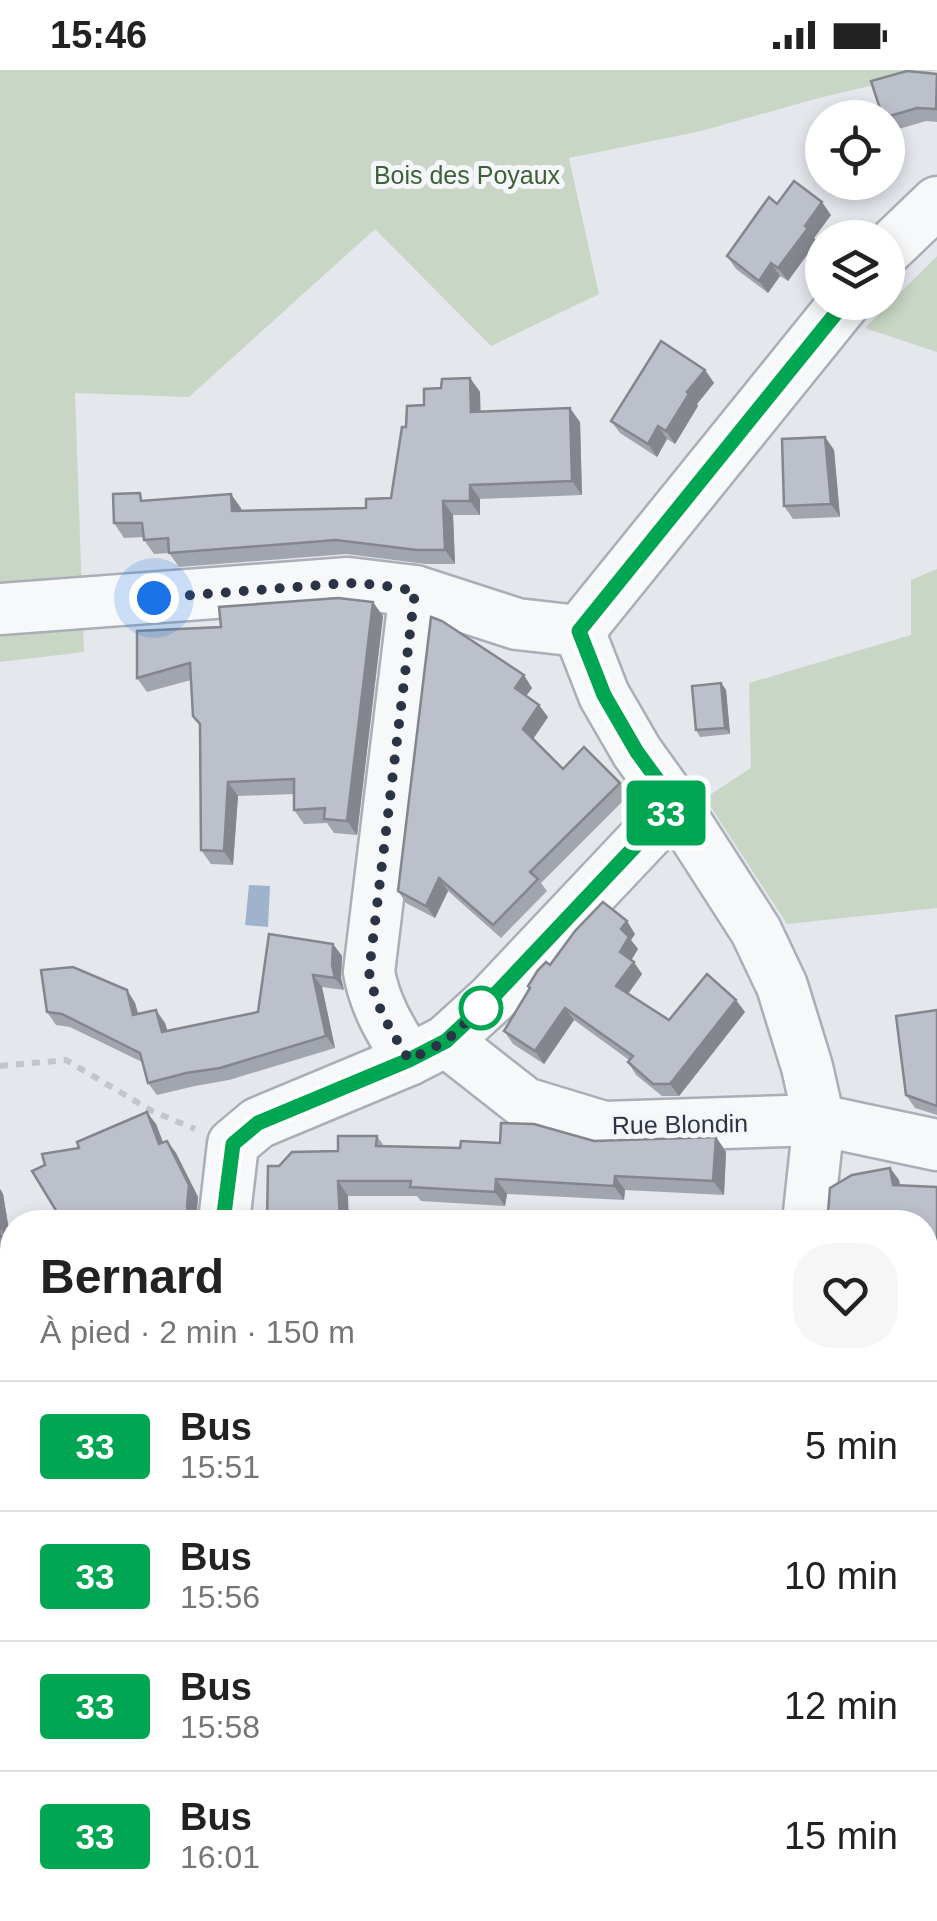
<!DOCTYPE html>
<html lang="fr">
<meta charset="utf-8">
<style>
:root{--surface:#fff;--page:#f6f6f6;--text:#222;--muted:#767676;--line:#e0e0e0}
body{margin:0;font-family:Arial,sans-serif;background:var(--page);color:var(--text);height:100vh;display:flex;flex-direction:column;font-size:38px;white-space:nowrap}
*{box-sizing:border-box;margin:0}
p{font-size:32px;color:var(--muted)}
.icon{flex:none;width:55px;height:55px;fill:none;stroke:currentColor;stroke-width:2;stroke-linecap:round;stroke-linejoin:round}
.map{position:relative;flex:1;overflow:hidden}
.sheet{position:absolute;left:0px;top:1140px;width:938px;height:712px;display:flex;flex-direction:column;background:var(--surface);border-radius:40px 40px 0 0;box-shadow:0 5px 15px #0003}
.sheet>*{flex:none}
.badge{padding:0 20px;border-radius:8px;font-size:35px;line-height:65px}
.fabs{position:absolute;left:805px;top:30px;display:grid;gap:20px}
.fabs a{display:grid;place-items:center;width:100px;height:100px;border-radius:50%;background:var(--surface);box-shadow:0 5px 15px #0003;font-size:50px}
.you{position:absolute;width:50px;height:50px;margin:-25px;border:8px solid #fff;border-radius:50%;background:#1a73e8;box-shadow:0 0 0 15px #1a73e833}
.map>.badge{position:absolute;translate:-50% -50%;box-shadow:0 0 0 5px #fff}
.round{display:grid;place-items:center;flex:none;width:105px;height:105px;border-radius:40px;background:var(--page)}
.headline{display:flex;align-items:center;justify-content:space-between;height:170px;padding:0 40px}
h1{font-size:48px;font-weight:700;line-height:75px}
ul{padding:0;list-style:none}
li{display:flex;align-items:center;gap:30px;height:130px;padding:0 40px;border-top:2px solid var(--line)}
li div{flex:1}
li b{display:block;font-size:38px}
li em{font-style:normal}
li .badge{min-width:110px;font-weight:700;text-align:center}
.status{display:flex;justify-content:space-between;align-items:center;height:70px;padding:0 50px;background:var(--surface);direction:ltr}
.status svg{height:28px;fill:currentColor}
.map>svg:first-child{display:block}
.green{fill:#c9d6c5}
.water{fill:#9fb4cc}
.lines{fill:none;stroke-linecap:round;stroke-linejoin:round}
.minor-casing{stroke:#a9aeb7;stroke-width:55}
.path{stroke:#c2c5cb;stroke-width:6;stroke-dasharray:8 8;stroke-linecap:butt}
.minor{stroke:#f7f8fa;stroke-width:50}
.wall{fill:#a1a5ae}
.shaded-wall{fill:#83868d}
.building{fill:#bbc0ca;stroke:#83868d;stroke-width:2.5}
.line-casing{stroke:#fff;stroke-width:22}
.line{stroke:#00a651;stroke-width:15}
.walk{stroke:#2b3445;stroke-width:10;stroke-dasharray:0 18}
.stop-dot{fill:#fff;stroke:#00a651;stroke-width:5}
.labels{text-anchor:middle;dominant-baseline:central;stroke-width:10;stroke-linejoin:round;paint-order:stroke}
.park-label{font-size:25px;fill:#3f6138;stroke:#f4f6f9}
.street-label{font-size:25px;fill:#2b3445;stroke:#f4f6f9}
</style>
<div class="status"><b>15:46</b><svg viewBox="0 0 49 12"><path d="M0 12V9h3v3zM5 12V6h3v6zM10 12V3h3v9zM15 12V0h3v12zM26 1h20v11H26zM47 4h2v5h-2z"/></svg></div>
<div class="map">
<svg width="937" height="1851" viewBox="0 0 937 1851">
<rect width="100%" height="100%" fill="#e4e7ec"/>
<g class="green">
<path d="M0,0H937L815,29L701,61L569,88L599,224L491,276L375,159L189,327L75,323L84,582L0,592Z"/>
<path d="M937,186V282L865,258Z"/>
<path d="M937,499V838L787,854L705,728L751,698L749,613L911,565V510Z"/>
<path d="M0,1544L12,1545V1840H718L715,1851H0Z"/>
</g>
<path class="water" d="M249,815L270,816L268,857L245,855Z"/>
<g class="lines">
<g class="minor-casing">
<g id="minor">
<path d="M888,179L937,132"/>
<path d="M0,539L348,513L415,521L517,554L579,561"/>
<path d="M579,561L604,625L637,682L675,735L756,861L782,916L807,997L819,1050L808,1152"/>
<path d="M579,561L845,232"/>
<path d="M446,971L525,1033L604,1057L819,1050L937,1075"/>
<path d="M409,990C391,961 375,936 369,902L415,521"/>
<path d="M224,1152L233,1074L258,1053L409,990L446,971L492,929L675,735"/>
<path d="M0,1317L12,1311"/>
<path d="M893,1851V1840"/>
</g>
</g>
<path class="path" d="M0,996L66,990L152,1041L195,1059"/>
<use href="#minor" class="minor"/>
</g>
<g class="wall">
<path d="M937,4V52L926,51L892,61L888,55V48Z"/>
<path d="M777,134L831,145L814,168L817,171L788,211L780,206L768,223L736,199L727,186Z"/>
<path d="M705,300L714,313L697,334L698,336L675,374L667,369L657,387L620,363L611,351Z"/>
<path d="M470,308L480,322V341L580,352L582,425L480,429V445H453L455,494H426L346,484L179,497L169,483L154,484L144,470V467L124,468L114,453L146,431L241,438V441L366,438L391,428L406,357L424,335L441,318Z"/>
<path d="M825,367L834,380L840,447L793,449L784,436Z"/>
<path d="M383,546L357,765L334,763L327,753L304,754L294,740V724L238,726L233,795L211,794L201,780L200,655L193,646L191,610L147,622L137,608L221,557Z"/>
<path d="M431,547L532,618L526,626L548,647L533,669L563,699L620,713L628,726L541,813L547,821L501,868L448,821L435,848L406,833L398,821Z"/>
<path d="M721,613L726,620L730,664L700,667L696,660Z"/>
<path d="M635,864L631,870L638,879L631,890L642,904L628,924L669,950L745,942L679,1026H662L636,1005L628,992L629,990L574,950L544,994L513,974L504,961L550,895Z"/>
<path d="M333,874L342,886L341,908L344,920L322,917L335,978L229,1010L195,1016L157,1025L148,1013L142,992L70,957L56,955L47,942L127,920L135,933L138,944L165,953L167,960L258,942Z"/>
<path d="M937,940V1045L915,1038L906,1025Z"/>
<path d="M156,1054L163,1072L167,1071L176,1083L198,1127L196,1152H63L45,1095L79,1078Z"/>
<path d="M377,1066L384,1076L460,1078L500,1073L716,1067L726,1082L724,1125L625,1120L624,1130L507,1124L505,1136L421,1131L417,1126H348L279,1096L338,1081Z"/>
<path d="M890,1098L899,1110L900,1115L937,1117V1188H925V1152H824Z"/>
<path d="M0,1119L3,1124L12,1179L0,1180Z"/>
<path d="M0,1230L1,1237L12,1231V1283L0,1285Z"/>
<path d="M925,1244L937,1245V1333L925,1330Z"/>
<path d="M12,1346V1522L10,1524L0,1509Z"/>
<path d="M937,1410V1604L928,1591Z"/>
</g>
<g class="shaded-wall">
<path d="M822,132L831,145L814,168L817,171L788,211L778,198L805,156Z"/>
<path d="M771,193L780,206L768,223L759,211Z"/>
<path d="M705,300L714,313L697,334L698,336L675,374L666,361L687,322Z"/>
<path d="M470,308L480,322L481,356L471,342Z"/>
<path d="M570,338L580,352L582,425L572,411Z"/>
<path d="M658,356L667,369L657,387L648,374Z"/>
<path d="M825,367L834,380L840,447L831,434Z"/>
<path d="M470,415L480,429V445L470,431Z"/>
<path d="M231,424L241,438L242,455L232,441Z"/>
<path d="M443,431L453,445L455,494L445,480Z"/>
<path d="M373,532L383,546L357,765L347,751Z"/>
<path d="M524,605L532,618L523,630L515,618Z"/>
<path d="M721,613L726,620L730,664L725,658Z"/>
<path d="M539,635L548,647L531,672L523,659Z"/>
<path d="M228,712L238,726L233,795L224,781Z"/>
<path d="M439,808L448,821L435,848L426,836Z"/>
<path d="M627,851L635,864L631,870L638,879L629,894L620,882L621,859Z"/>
<path d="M333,874L342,886L341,908L344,920L335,908L332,895Z"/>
<path d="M634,892L642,904L625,928L616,916Z"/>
<path d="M313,905L322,917L335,978L326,966Z"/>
<path d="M127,920L135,933L142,957L133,945Z"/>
<path d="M736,930L745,942L679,1026L670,1014Z"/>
<path d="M565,938L574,950L544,994L535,981Z"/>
<path d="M156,940L165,953L171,974L162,962Z"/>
<path d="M147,1042L156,1054L168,1086L159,1074Z"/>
<path d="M716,1067L726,1082L724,1125L713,1111Z"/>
<path d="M167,1071L176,1083L198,1127L196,1152H191L189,1149Z"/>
<path d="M890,1098L899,1110L902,1128L893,1115Z"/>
<path d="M615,1106L625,1120L624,1130L614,1116Z"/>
<path d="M496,1109L507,1124L505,1136L495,1122Z"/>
<path d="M338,1111L348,1126L349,1152H340Z"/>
<path d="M0,1119L3,1124L12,1178L4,1166L0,1142Z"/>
</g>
<g class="building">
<path d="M907,1L937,4L936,39L917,38L883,48L871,11Z"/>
<path d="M794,111L822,132L805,156L808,158L778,198L771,193L759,211L727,186L769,127L777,134Z"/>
<path d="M661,271L705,300L687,322L689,324L666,361L658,356L648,374L611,351Z"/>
<path d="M470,308L471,342L570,338L572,411L470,415V431H443L445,480H417L336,470L169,483L168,468L144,470L142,453H114L113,424L140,423L141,431L231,424L232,441L366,438V429L391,428L402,357H406L407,336L424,335V319L441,318L442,309Z"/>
<path d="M825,367L831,434L784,436L782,369Z"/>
<path d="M338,528L373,532L347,751L324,749L325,738L294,740V709L228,712L224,781L201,780L200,654L193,646L190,593L137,608V561L221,557L219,537Z"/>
<path d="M431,547L442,551L524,605L515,618L539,635L523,659L563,699L584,677L620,713L530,802L538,809L493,855L439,808L426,836L398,821Z"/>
<path d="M721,613L725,658L696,660L692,616Z"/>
<path d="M603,832L627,851L621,859L629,867L620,882L634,892L616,916L669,950L707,904L736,930L670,1014H653L628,992L633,986L565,938L535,981L504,961L530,918L528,916L538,900L546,892L550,895L575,861Z"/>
<path d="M269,864L333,874L332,895L335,908L313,905L326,966L220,998L186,1003L148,1013L140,983L62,944L47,942L41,900L73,897L127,920L133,945L156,940L162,962L258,942Z"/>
<path d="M937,940V1036L906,1025L896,946Z"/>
<path d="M147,1042L159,1074L167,1071L189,1115L187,1136L189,1149L150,1152H63L32,1101L45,1095L42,1084L79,1078L77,1072Z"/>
<path d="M501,1053L534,1054L594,1071L716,1067L713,1111L615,1106L614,1116L496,1109L495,1122L410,1117L411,1111H338L340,1152H267L268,1096H279L292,1082L338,1081V1066H377L376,1076L460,1078L461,1071L500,1073Z"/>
<path d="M890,1098L893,1115L937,1117V1176H925V1152H912L913,1148L890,1152H824L828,1143L830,1118L852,1105Z"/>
<path d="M0,1142L4,1166L0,1167Z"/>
<path d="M12,1231V1273L6,1270L0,1271V1237Z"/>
<path d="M925,1244L937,1245V1323L925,1320Z"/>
<path d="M12,1346V1504L2,1512L0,1509V1354Z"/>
<path d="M937,1410V1589L928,1591L925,1577V1413Z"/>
</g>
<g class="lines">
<g class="line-casing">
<path id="line" d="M223,1152L233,1074L258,1053L409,990L446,971L492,928L675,734L637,682L604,625L579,561L845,232"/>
</g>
<use href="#line" class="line"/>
<path class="walk" d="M154,528L348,513L380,515L415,521L369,902C376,938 390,959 409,990L446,971L492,928L481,938"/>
</g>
<circle class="stop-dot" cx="481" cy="938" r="20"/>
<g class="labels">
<g class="park-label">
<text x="467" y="105">Bois des Poyaux</text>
</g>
<g class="street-label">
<text transform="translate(680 1054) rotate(-1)">Rue Blondin</text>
</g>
</g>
</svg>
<div class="fabs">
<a><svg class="icon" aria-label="locate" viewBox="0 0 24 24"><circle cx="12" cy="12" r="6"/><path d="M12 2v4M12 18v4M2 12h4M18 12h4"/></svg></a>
<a><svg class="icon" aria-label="layers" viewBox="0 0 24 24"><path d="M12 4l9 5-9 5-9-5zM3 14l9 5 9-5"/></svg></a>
</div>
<div class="you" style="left:154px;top:528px"></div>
<b class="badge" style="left:666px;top:743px;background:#00a651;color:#fff">33</b>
<section class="sheet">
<div class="headline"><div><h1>Bernard</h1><p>À pied · 2 min · 150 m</p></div><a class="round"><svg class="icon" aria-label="heart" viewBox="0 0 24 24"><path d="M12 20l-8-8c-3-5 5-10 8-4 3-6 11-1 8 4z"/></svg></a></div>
<ul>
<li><span class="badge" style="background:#00a651;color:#fff">33</span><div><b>Bus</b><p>15:51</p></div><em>5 min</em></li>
<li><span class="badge" style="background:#00a651;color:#fff">33</span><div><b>Bus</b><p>15:56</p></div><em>10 min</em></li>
<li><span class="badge" style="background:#00a651;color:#fff">33</span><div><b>Bus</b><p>15:58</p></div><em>12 min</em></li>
<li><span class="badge" style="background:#00a651;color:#fff">33</span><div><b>Bus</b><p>16:01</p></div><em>15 min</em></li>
</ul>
</section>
</div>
